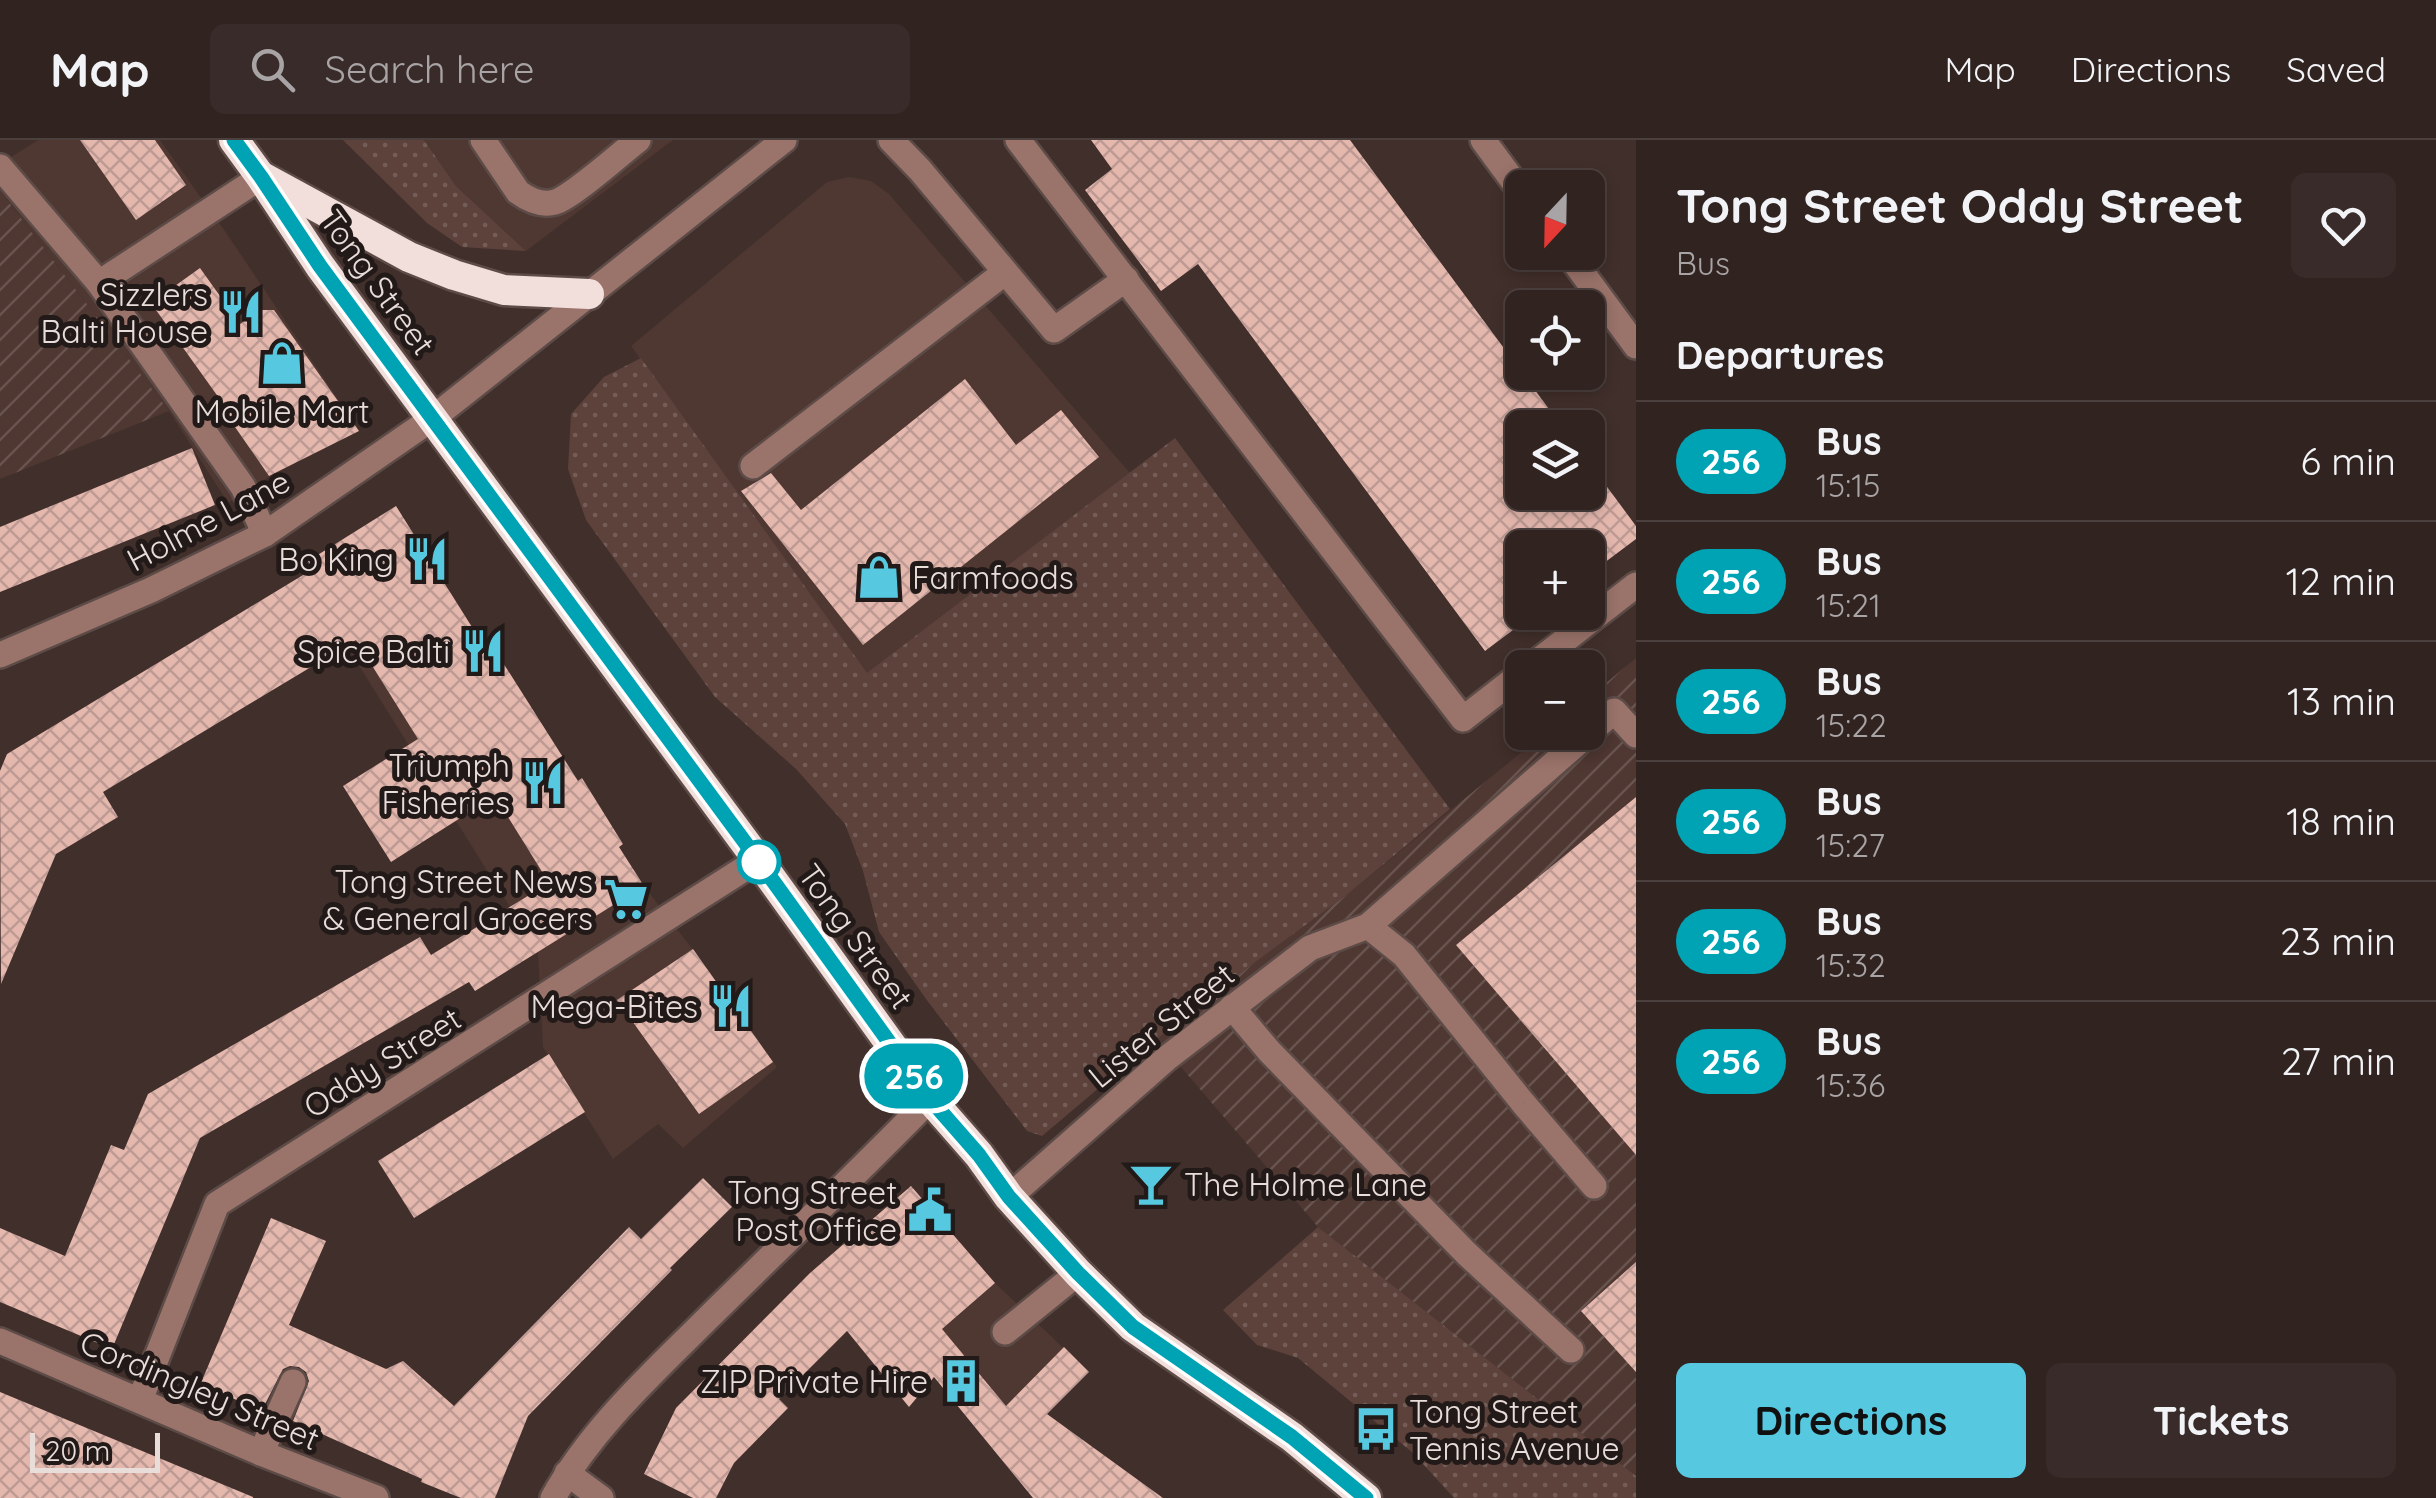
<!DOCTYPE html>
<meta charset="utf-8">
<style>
:root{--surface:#312320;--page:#392b29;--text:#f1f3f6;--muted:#a8a4a5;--line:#4c403e;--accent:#56c9e1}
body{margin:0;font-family:Quicksand,sans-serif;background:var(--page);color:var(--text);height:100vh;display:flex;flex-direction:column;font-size:38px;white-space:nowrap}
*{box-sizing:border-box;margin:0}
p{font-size:32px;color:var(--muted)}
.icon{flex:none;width:55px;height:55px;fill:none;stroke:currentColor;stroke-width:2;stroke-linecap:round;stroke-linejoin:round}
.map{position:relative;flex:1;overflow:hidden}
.sheet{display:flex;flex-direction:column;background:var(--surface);width:800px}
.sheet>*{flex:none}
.badge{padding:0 20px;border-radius:32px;font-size:35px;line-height:65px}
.needle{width:65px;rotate:202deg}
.tools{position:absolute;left:1505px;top:30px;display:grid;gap:20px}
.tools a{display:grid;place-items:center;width:100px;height:100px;border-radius:15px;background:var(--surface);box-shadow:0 5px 15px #0003,0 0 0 2px var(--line);font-size:50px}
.scale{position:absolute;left:30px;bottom:25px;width:130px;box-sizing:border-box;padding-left:10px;border:5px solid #e9ddda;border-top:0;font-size:28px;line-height:35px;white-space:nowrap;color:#e9ddda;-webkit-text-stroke:8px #221a18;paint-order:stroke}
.map>.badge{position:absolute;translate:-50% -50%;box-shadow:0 0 0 5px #fff}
h2{padding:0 40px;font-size:38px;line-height:90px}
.round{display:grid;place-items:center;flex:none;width:105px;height:105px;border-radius:15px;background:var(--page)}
.overview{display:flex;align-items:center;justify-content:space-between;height:170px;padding:0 40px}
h1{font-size:48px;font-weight:800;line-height:75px}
.action{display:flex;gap:20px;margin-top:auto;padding:20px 40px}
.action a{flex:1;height:115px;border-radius:15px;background:var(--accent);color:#111;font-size:40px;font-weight:800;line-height:115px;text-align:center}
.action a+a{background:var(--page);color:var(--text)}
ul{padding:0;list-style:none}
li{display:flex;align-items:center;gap:30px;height:120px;padding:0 40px;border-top:2px solid var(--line)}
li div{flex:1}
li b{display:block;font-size:38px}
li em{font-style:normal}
li .badge{min-width:110px;font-weight:700;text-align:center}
header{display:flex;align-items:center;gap:60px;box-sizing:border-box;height:140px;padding:0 50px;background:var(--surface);border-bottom:2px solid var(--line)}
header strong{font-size:48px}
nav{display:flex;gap:55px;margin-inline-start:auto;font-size:35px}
.search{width:700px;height:90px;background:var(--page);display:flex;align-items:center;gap:25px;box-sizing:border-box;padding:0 35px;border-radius:15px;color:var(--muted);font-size:38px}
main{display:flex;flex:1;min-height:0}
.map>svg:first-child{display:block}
.built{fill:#4f3732}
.industrial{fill:url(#industrial-furrows)}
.grass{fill:url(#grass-dots)}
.building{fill:url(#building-cross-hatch)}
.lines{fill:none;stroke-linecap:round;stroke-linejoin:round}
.minor-casing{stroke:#5c4b47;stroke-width:30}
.highway-casing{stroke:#5c4b47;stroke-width:35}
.minor{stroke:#9a736a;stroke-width:25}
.highway{stroke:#f2deda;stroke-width:30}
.line-casing{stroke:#fff;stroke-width:22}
.line{stroke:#00a3b4;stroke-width:15}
.stop-dot{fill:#fff;stroke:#00a3b4;stroke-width:5}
.labels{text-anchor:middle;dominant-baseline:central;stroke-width:10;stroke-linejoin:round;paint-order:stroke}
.street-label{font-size:32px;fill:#e9ddda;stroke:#221a18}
.poi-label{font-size:32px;fill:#e9ddda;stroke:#221a18;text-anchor:end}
</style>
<header>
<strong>Map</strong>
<div class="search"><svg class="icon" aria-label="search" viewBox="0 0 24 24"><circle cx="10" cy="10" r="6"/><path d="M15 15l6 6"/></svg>Search here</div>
<nav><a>Map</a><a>Directions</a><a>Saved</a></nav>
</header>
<main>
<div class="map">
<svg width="1636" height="1358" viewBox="0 0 1636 1358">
<defs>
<pattern id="industrial-furrows" width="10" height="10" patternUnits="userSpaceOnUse" patternTransform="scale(2.5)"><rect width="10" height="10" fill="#4f3732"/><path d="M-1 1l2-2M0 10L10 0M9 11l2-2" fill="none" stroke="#68544f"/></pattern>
<pattern id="grass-dots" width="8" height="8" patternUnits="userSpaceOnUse" patternTransform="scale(2.5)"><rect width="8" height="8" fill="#5d413b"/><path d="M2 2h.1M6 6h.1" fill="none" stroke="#745c57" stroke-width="1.8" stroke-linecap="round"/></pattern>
<pattern id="building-cross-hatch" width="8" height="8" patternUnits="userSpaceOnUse" patternTransform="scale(2.5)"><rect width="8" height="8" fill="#e5b8ae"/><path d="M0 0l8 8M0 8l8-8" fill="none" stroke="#bd9a93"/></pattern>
</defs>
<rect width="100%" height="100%" fill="#412f2b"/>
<g class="built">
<path d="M38,0H160L227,94L354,283L228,363L169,271L0,51V24Z"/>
<path d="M424,0H673L526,111L456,46Z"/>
<path d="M849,37L871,41L889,54L1130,333L867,534L631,206L827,42Z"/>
<path d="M396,366L481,502L488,499L577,640L582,638L623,704L619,707L644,746L697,815L777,927L683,1008L658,984L613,1019L543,907L538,812L296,425L308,421Z"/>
<path d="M911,1046L995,1143L1089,1232L1028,1294L1014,1277L986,1301L894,1188L852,1186L804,1138Z"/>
</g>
<g class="industrial">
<path d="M0,51L169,271L0,339Z"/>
<path d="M1636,518V1336L1318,1087L1157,899L1246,829L1349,753L1545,593L1588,592V558Z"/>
</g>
<g class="grass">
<path d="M343,0H424L456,46L526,111L462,107L427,83Z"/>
<path d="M641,218L867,533L1175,298L1450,669L1349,753L1246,829L1157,899L1042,996L1027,991L926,859L879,792L863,731L845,684L796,629L715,557L586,380L568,329L571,274L604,237Z"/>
<path d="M1318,1087L1636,1336V1358H1454L1413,1313L1298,1218L1257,1205L1223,1170Z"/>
</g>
<g class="building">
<path d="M80,0H155L186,45L136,80Z"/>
<path d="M1091,0H1350L1563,288H1522V352H1588V321L1636,386V399L1588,435V408H1522V472H1537L1485,511L1198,124L1161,151L1085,50L1112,29Z"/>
<path d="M200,128L240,184L260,170H274L359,291L269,336L226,274L229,272L151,163Z"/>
<path d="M965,239L1016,305L1061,270L1099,317L863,505L741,351L771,333L801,370Z"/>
<path d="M192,308L215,365L0,452V387Z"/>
<path d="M396,366L482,503L488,499L578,641L582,638L623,704L619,707L644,746L475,851L469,842L200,998L112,1209L0,1162V1088L65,1116L111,1005L124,1010L148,954L420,797L431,815L549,743L495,656L391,722L343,646L418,599L356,500L103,652L118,677L56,714L1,844L0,631L7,614L313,429L308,421Z"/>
<path d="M1636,657V1015L1456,805Z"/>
<path d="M693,809L773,922L699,974L617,860Z"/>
<path d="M549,914L585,972L414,1078L378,1021Z"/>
<path d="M703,1038L732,1067L670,1128L672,1130L528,1276L495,1358H461L421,1342L422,1339L293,1281L309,1241L306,1232L299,1227L290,1226L283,1229L263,1268L256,1264L254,1267L200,1245L271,1078L326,1101L289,1185L386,1229L403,1221L454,1266L629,1087L641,1099Z"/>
<path d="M911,1046L995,1143L942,1189L1006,1266L1064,1207L1089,1232L1047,1274L1163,1358H1033L934,1237L909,1267L847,1191L779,1259L788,1268L734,1323L716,1358H693L644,1334L676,1268L810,1133Z"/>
<path d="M1636,1122V1232L1581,1171Z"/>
<path d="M0,1252L253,1357V1358H0Z"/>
</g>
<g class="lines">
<g class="minor-casing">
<g id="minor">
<path d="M483,0L518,52C529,60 541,66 555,62C572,57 621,13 638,0"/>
<path d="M891,0L920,30L1054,190L1126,139"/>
<path d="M1018,0L1463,579L1522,533"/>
<path d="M1483,0L1522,53"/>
<path d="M0,27L99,143L243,347L265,394"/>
<path d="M1567,112L1636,206"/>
<path d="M99,143L261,37"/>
<path d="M753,326L1004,133"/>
<path d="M0,515L151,450L265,394L433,278L784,0"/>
<path d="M1529,528L1636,445"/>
<path d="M1368,786L1404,815L1523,963L1594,1046"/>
<path d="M1232,867L1269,911L1467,1114L1571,1210"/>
<path d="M1009,1057L1167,918L1310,808L1368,786L1614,571L1636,595"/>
<path d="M1005,1192L1078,1133"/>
<path d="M0,1201L261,1313L376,1358"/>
<path d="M140,1260L217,1064L758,720"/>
<path d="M261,1313L293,1242"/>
<path d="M567,1333L601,1358"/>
<path d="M553,1358C591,1289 652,1234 707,1179C781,1106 857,1034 930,959"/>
</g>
</g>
<g class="highway-casing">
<g id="highway">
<path d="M234,0L261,37L320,126L758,720L930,959L979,1015L1009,1057L1078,1133L1133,1187L1292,1297L1366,1358"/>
<path d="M264,38L409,117L454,135L504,150L589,154"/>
</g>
</g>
<use href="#minor" class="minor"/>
<use href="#highway" class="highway"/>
</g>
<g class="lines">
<g class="line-casing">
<path id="line" d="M234,0L261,37L320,126L758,720L930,959L979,1015L1009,1057L1078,1133L1133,1187L1292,1297L1366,1358"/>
</g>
<use href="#line" class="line"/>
</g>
<defs>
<g id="restaurant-bare" transform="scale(3.45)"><path d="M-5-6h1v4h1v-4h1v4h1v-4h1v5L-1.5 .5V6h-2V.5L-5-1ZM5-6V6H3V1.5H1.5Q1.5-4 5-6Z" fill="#56c9e1" stroke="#221a18" stroke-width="2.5" paint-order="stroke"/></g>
<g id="shop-bare" transform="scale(3.45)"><path d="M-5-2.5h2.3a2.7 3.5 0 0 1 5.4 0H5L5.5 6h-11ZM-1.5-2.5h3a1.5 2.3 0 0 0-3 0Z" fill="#56c9e1" stroke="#221a18" stroke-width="2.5" paint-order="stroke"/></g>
<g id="supermarket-bare" transform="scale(3.45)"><path d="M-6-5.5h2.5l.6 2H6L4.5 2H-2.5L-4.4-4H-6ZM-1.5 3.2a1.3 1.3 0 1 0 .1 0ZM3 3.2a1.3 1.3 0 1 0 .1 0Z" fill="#56c9e1" stroke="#221a18" stroke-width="2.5" paint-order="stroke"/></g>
<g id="bar-bare" transform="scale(3.45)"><path d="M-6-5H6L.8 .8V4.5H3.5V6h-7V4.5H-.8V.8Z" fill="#56c9e1" stroke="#221a18" stroke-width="2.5" paint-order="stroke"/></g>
<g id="civic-bare" transform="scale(3.45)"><path d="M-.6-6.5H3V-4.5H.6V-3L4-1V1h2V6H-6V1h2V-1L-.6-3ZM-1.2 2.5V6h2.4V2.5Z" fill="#56c9e1" stroke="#221a18" stroke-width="2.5" paint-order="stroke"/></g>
<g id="building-bare" transform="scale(3.45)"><path d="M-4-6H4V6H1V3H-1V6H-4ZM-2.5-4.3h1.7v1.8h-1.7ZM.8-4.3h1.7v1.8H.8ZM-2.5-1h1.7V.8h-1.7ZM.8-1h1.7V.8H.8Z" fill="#56c9e1" stroke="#221a18" stroke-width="2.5" paint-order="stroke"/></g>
<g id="bus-bare" transform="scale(3.45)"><path d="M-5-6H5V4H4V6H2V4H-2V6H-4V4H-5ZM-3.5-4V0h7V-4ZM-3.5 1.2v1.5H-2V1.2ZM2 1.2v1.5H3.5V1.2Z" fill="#56c9e1" stroke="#221a18" stroke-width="2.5" paint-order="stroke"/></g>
</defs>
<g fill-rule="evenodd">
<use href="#restaurant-bare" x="241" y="172"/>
<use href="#shop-bare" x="282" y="223"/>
<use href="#restaurant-bare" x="427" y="419"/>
<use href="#shop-bare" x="879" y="437"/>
<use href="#restaurant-bare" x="483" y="511"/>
<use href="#restaurant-bare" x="543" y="643"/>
<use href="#supermarket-bare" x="626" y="759"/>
<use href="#restaurant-bare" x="731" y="866"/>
<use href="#bar-bare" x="1151" y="1044"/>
<use href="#civic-bare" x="930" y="1070"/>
<use href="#building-bare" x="961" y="1241"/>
<use href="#bus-bare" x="1376" y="1289"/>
</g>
<circle class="stop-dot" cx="759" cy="722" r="20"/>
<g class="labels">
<g class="street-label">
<text transform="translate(378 142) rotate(54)">Tong Street</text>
<text transform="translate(208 380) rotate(-28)">Holme Lane</text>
<text transform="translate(856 796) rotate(54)">Tong Street</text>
<text transform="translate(1161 885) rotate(-39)">Lister Street</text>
<text transform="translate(382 922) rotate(-32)">Oddy Street</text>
<text transform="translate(200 1250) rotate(23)">Cordingley Street</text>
</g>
<g class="poi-label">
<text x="208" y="154">Sizzlers<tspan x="208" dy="37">Balti House</tspan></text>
<text x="282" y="271" text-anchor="middle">Mobile Mart</text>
<text x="394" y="419">Bo King</text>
<text x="912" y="437" text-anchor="start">Farmfoods</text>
<text x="450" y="511">Spice Balti</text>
<text x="510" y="625">Triumph<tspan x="510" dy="37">Fisheries</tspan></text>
<text x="593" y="741">Tong Street News<tspan x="593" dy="37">&amp; General Grocers</tspan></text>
<text x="698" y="866">Mega-Bites</text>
<text x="1184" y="1044" text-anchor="start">The Holme Lane</text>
<text x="897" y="1052">Tong Street<tspan x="897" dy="37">Post Office</tspan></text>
<text x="928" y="1241">ZIP Private Hire</text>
<text x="1409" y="1271" text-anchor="start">Tong Street<tspan x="1409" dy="37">Tennis Avenue</tspan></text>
</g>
</g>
</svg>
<div class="tools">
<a><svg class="needle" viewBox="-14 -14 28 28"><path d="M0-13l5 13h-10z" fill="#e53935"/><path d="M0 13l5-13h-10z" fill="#a8a4a5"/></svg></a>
<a><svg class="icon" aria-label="locate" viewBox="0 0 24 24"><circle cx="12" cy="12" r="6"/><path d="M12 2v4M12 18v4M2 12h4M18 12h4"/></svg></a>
<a><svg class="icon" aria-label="layers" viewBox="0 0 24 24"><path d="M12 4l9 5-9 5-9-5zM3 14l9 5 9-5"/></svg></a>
<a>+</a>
<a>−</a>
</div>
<div class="scale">20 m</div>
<b class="badge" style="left:914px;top:936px;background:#00a3b4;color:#fff">256</b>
</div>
<section class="sheet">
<div class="overview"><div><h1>Tong Street Oddy Street</h1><p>Bus</p></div><a class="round"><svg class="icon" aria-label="heart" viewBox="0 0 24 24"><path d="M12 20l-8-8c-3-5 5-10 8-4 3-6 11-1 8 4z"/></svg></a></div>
<h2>Departures</h2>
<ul>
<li><span class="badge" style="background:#00a3b4;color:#fff">256</span><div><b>Bus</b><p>15:15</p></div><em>6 min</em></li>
<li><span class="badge" style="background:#00a3b4;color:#fff">256</span><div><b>Bus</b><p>15:21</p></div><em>12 min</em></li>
<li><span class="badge" style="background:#00a3b4;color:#fff">256</span><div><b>Bus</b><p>15:22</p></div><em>13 min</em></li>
<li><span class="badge" style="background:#00a3b4;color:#fff">256</span><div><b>Bus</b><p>15:27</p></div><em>18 min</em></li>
<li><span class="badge" style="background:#00a3b4;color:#fff">256</span><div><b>Bus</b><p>15:32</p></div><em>23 min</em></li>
<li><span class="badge" style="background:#00a3b4;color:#fff">256</span><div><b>Bus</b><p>15:36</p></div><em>27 min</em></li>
</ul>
<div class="action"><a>Directions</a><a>Tickets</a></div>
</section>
</main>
